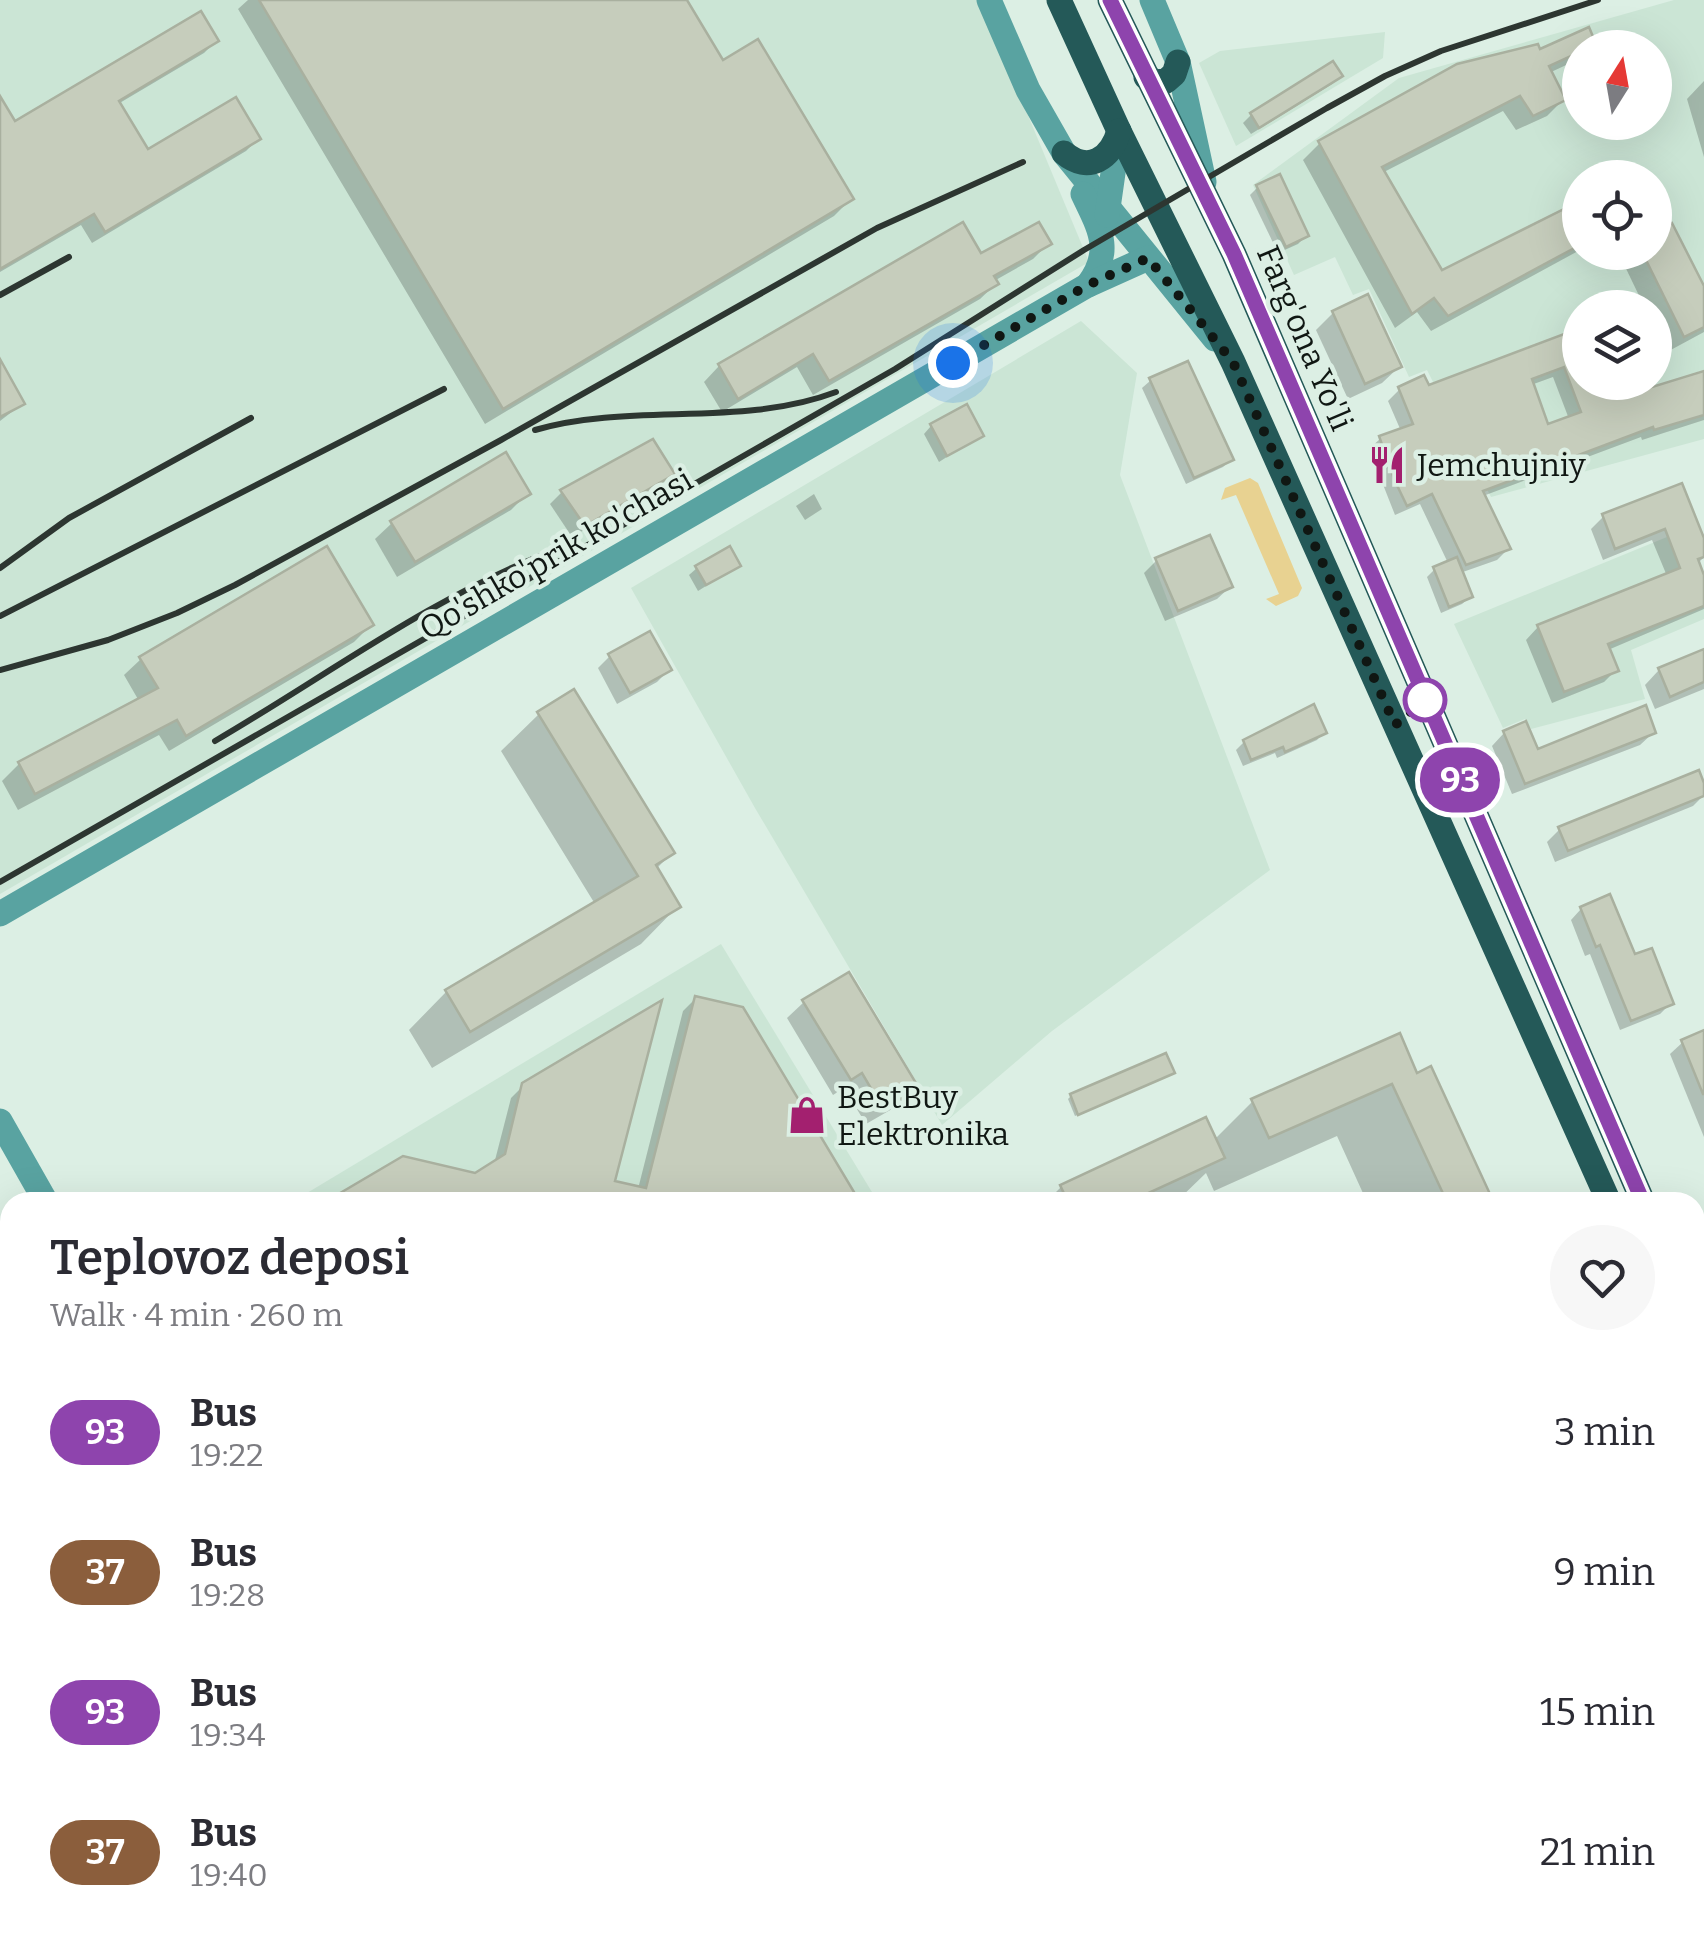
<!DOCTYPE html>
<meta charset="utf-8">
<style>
:root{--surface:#fff;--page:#f7f7f7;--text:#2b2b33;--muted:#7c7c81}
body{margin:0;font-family:Bitter,serif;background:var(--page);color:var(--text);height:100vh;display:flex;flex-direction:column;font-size:38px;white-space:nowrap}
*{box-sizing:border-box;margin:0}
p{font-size:32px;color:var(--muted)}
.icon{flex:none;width:55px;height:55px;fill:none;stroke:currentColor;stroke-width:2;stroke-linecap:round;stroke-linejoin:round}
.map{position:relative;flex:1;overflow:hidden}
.drawer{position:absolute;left:0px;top:1192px;width:1705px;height:752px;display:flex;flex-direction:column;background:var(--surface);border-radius:30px 30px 0 0;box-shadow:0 10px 40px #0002}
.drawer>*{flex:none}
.badge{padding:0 20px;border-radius:32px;font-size:35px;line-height:65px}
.needle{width:65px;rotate:11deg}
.fabs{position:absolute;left:1562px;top:30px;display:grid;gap:20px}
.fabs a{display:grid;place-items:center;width:110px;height:110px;border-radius:50%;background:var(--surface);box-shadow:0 10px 40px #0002;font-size:50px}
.you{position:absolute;width:50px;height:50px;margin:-25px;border:8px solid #fff;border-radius:50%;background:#1a73e8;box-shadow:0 0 0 15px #1a73e833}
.map>.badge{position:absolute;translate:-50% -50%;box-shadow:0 0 0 5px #fff}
.round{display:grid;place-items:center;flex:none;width:105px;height:105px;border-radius:52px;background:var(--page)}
.summary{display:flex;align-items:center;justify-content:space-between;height:170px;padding:0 50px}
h1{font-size:48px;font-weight:600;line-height:75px}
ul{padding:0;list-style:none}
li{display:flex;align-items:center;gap:30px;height:140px;padding:0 50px}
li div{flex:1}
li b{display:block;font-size:38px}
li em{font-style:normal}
li .badge{min-width:110px;font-weight:700;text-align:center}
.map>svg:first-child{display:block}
.built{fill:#cbe5d5;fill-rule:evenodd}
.green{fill:#e8d291}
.shadow{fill:#0003;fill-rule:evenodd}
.building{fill:#c6cdbc;stroke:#a9b09f;stroke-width:2.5;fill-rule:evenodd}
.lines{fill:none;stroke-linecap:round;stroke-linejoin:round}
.minor{stroke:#59a3a1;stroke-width:25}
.major{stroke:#245958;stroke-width:25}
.rail{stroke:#2d3631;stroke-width:6}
.line-casing{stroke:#fff;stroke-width:22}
.line{stroke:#8e44ad;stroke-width:15}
.walk{stroke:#101713;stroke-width:10;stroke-dasharray:0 18}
.stop-dot{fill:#fff;stroke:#8e44ad;stroke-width:5}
.labels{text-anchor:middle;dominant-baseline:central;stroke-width:9;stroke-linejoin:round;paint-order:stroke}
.street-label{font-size:32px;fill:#101713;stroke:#dcefe4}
.poi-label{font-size:32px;fill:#101713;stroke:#dcefe4;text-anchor:start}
</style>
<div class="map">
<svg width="1704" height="1943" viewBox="0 0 1704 1943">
<rect width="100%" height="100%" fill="#dcefe4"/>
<g class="built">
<path d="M0,0H980L1089,262L0,894Z"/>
<path d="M1674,0H1704V439L1491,497L1427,370L1409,377L1369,289L1353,295L1335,257L1294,275L1253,185L1399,78ZM1580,48H1655V122H1580ZM1580,178H1655V252H1580ZM1580,308H1655V382H1580Z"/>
<path d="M1385,32L1383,58L1236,146L1199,63L1220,51Z"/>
<path d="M1081,321L1137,373L1120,475L1270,870L1052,1031L942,1125L755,808L631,588Z"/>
<path d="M1682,483L1704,538V557L1698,560L1704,575V619L1631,650L1645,699L1531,729L1525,719L1503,728L1454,624L1667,537L1651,495Z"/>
<path d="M721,944L878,1202H292Z"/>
</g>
<path class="green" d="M1250,478L1258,483L1302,588L1298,596L1276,606L1266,599L1279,594L1236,495L1221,500L1225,488Z"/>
<g class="shadow">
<path d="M248,0H685L722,63L851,199L834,216L485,424L238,9Z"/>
<path d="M216,41L204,53L118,104L147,152L258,139L246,151L92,243L81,225L0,272V122L14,125Z"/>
<path d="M1593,44L1590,48H1580L1577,60L1549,73L1563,100L1547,116L1516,130L1503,111L1382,173L1441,273L1580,204V250L1431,331L1417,312L1395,328L1303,160L1319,144L1458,67Z"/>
<path d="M1332,64L1340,76L1332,84L1251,134L1243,123L1251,115Z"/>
<path d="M1704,81V157L1687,99Z"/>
<path d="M1258,187L1306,236L1298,244L1278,253L1250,195Z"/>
<path d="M1655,234L1704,292V332L1667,352L1655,327V308H1645L1618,252H1655Z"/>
<path d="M1048,244L1033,259L994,281L996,284L980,299L813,395L797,367L722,412L704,382L719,366L980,257Z"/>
<path d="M1333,313L1399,367L1382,383L1348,399L1316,330Z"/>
<path d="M1580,331V382L1635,395L1704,374V420L1642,440L1641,437L1483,496L1508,549L1497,560L1460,573L1470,597L1462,604L1441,613L1427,577L1435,569L1448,563L1420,504L1395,515L1369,449L1381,438L1401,431L1388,401L1400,389L1428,388ZM1553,377L1569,419L1547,427L1531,385Z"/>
<path d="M0,364L22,404L0,421Z"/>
<path d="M1187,364L1231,460L1223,467L1186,484L1142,388L1150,381Z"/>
<path d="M931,426L981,435L939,462L924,434Z"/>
<path d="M672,473L660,486L572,537L550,504L562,492Z"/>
<path d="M1680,486L1704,544V557L1697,564L1704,582V609L1608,650L1616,670L1604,682L1552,703L1526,640L1538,627L1667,576L1652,540L1603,560L1591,529L1603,517Z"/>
<path d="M528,493L511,510L397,577L375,539L392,523Z"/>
<path d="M814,494L822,509L805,520L796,506Z"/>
<path d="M1156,561L1230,587L1217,599L1165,621L1144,573Z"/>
<path d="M738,566L698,591L689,575L697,568Z"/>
<path d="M371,625L354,642L169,751L159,735L18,810L2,781L19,764L139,701L124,675L141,659Z"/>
<path d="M1704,652V689L1655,709L1645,685L1659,670Z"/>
<path d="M610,656L669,670L657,682L617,704L598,668Z"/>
<path d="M539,714L672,853L656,869L678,906L641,944L432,1068L409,1030L446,992L595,904L501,751Z"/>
<path d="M1324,732L1317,740L1277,758L1275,753L1243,766L1236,750L1244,742Z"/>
<path d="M1504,733L1536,752L1653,733L1640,745L1512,794L1492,746Z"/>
<path d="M1704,790V795L1693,806L1555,862L1547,842L1559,830Z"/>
<path d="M1581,909L1634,958L1671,1003L1660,1014L1620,1030L1590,954L1585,956L1571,920Z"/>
<path d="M696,998L741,1010L857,1202H330L403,1158L475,1175L494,1164L511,1098L524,1085L612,1183L638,1189L683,1011Z"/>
<path d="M804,1002L916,1088L899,1105L866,1124L844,1088L833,1095L787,1018Z"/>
<path d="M1704,1033V1137L1670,1054L1683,1042Z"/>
<path d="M1169,1076L1075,1116L1068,1099L1071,1096Z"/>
<path d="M1416,1076L1487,1194L1478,1202H1367L1337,1136L1214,1191L1206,1173L1176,1202H1046L1061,1187L1214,1140L1253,1101Z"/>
<path d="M0,1266L10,1282V1426L0,1410Z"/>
<path d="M1704,1566V1593L1695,1598V1570Z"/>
<path d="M10,1575V1743L0,1727V1583Z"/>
<path d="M1704,1637V1745L1695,1724V1641Z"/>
<path d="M1704,1764V1820L1695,1824V1768Z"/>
<path d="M0,1848L10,1864V1935H52L57,1943L0,1942Z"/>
<path d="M1700,1861L1704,1871V1943H1570L1587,1935H1695V1863Z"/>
<path d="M316,1935H401L406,1943H320Z"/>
<path d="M1356,1935H1423L1412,1943H1359Z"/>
<path d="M1471,1935H1547L1551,1943H1463Z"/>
</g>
<g class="building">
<path d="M259,0H687L723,60L758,39L854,199L503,409Z"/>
<path d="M201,11L219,41L119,101L148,149L236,97L261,139L105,232L94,214L0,269V96L15,121Z"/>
<path d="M1589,27L1596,44L1580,48V52L1549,66L1566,100L1533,116L1520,96L1382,167L1442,270L1580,201V245L1448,316L1434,298L1412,314L1318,141L1457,64L1538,44L1540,49Z"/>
<path d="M1333,61L1343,76L1259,128L1250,113Z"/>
<path d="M1280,174L1309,236L1286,247L1256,185Z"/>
<path d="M963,222L981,253L1039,222L1052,244L994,276L999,284L829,381L813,354L738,399L718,364Z"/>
<path d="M1672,223L1704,286V327L1684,337L1642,252H1655V231Z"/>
<path d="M1368,294L1402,367L1365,384L1332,311Z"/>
<path d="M1580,328V382H1633L1636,392L1704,371V415L1654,430L1653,427L1483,491L1511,549L1466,565L1432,494L1407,506L1394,479L1379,436L1413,424L1398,387L1424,375L1429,385ZM1564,367L1581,412L1548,424L1532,379Z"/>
<path d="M0,359L25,404L0,417Z"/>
<path d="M1188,361L1234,460L1194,478L1149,378Z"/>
<path d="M967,404L984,436L947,456L930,424Z"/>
<path d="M653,439L675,474L585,526L560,490Z"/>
<path d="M506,452L531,494L415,562L390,521Z"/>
<path d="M1682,483L1704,538V557L1698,559L1704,575V606L1608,644L1619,671L1564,692L1537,625L1680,568L1665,529L1615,549L1602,514Z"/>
<path d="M1210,535L1233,587L1178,611L1155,558Z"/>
<path d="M327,546L374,625L186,736L177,720L35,794L18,762L158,688L139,657Z"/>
<path d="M730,546L741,566L706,585L695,566Z"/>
<path d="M1457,557L1473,597L1449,607L1433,567Z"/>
<path d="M650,631L672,670L630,693L608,654Z"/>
<path d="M1704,649V682L1670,697L1658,668Z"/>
<path d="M574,689L675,853L656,865L681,907L470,1032L445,990L638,876L537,712Z"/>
<path d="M1314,704L1327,733L1285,752L1283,747L1251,760L1243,740Z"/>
<path d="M1646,705L1656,733L1525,784L1503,731L1526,721L1538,749Z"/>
<path d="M1699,770L1704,783V796L1568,851L1558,827Z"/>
<path d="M1610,894L1635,954L1652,948L1674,1004L1631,1021L1600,945L1596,947L1580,907Z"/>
<path d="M849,972L919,1088L883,1109L862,1073L851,1080L802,1000Z"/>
<path d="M695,996L743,1007L860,1202H325L403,1156L475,1173L505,1154L522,1083L662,1000L615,1181L646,1188Z"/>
<path d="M1704,1030V1094H1703L1681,1040Z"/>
<path d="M1400,1033L1417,1073L1431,1066L1490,1194L1472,1202H1447L1392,1084L1269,1138L1251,1099Z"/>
<path d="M1166,1053L1175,1073L1078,1115L1070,1094Z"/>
<path d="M1206,1117L1225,1158L1129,1202H1068L1060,1185Z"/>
</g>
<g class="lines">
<g class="minor">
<path d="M989,0L1028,90L1064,153L1215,339"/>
<path d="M1152,0L1178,62L1204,182"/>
<path d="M1083,194C1099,228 1114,250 1088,285"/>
<path d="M1107,215L1119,131"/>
<path d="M0,914L1088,285L1148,258"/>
<path d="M0,1121L46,1202"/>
<path d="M0,1485L10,1501"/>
<path d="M0,1531L10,1524"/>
<path d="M0,1774L10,1791"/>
<path d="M97,1935L102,1943"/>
<path d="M274,1935L278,1943"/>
<path d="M445,1935L450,1943"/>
<path d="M495,1935L500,1943"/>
<path d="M913,1935L915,1943"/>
<path d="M1057,1935L1058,1943"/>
<path d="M1127,1935L1131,1943"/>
<path d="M1309,1935L1323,1943"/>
<path d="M1347,1935L1361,1943"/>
<path d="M152,1943L165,1935"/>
<path d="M197,1943L210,1935"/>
<path d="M661,1943L690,1935"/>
<path d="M757,1943L796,1935"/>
</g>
<g class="major">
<path d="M1059,0L1119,131L1233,362L1609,1202"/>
<path d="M1110,0L1234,254L1643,1202"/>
<path d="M1146,77L1156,82L1166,81L1174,74L1178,62"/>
<path d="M1064,153C1089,174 1111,158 1119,131"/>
<path d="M1695,1323L1704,1344"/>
<path d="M1695,1407L1704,1429"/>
</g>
<g class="rail">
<path d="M0,295L69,257"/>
<path d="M535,430C632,402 741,428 836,392"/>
<path d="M0,568L69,518L251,418"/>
<path d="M0,616L444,389"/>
<path d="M0,670L108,640L177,613L235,585L501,440L877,228L1023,162"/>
<path d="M215,741C325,677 430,598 550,552"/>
<path d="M0,882L895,369L1084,250L1327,108L1385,76L1441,51L1598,0"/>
</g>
</g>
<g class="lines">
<g class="line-casing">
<path id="line" d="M1110,0L1234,254L1643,1202"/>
</g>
<use href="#line" class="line"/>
<path class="walk" d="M953,363L1088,285L1148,258L1233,362L1395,725L1425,700"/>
</g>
<defs>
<g id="restaurant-bare" transform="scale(3)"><path d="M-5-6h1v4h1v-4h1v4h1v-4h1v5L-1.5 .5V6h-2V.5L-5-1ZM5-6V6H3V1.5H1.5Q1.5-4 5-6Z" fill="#a3206f" stroke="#dcefe4" stroke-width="2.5" paint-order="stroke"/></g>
<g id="shop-bare" transform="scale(3)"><path d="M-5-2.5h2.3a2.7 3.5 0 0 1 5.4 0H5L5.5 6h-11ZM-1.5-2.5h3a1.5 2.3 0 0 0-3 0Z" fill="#a3206f" stroke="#dcefe4" stroke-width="2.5" paint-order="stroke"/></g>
</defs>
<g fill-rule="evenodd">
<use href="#restaurant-bare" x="1387" y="465"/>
<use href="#shop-bare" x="807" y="1115"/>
</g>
<circle class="stop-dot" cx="1425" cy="700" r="20"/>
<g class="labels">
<g class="street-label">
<text transform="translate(1305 338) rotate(67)">Farg'ona Yo'li</text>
<text transform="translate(556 554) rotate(-30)">Qo'shko'prik ko'chasi</text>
</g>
<g class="poi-label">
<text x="1417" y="465">Jemchujniy</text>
<text x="837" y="1097">BestBuy<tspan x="837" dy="37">Elektronika</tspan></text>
</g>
</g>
</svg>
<div class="fabs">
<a><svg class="needle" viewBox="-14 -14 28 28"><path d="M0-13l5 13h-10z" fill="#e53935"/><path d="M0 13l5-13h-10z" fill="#7c7c81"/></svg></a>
<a><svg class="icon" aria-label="locate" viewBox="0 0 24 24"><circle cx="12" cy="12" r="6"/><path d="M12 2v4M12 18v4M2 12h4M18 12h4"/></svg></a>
<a><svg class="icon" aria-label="layers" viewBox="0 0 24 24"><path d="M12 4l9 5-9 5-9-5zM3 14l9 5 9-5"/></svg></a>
</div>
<div class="you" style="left:953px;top:363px"></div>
<b class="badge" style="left:1460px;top:780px;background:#8e44ad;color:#fff">93</b>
<section class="drawer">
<div class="summary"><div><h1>Teplovoz deposi</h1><p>Walk · 4 min · 260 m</p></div><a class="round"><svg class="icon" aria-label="heart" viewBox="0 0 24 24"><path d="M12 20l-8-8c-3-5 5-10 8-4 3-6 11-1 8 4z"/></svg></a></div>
<ul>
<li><span class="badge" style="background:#8e44ad;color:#fff">93</span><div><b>Bus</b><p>19:22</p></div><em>3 min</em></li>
<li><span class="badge" style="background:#8b5e3c;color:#fff">37</span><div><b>Bus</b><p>19:28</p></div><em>9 min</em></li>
<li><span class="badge" style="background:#8e44ad;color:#fff">93</span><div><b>Bus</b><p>19:34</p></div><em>15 min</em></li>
<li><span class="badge" style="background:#8b5e3c;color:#fff">37</span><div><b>Bus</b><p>19:40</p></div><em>21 min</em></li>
</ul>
</section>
</div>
